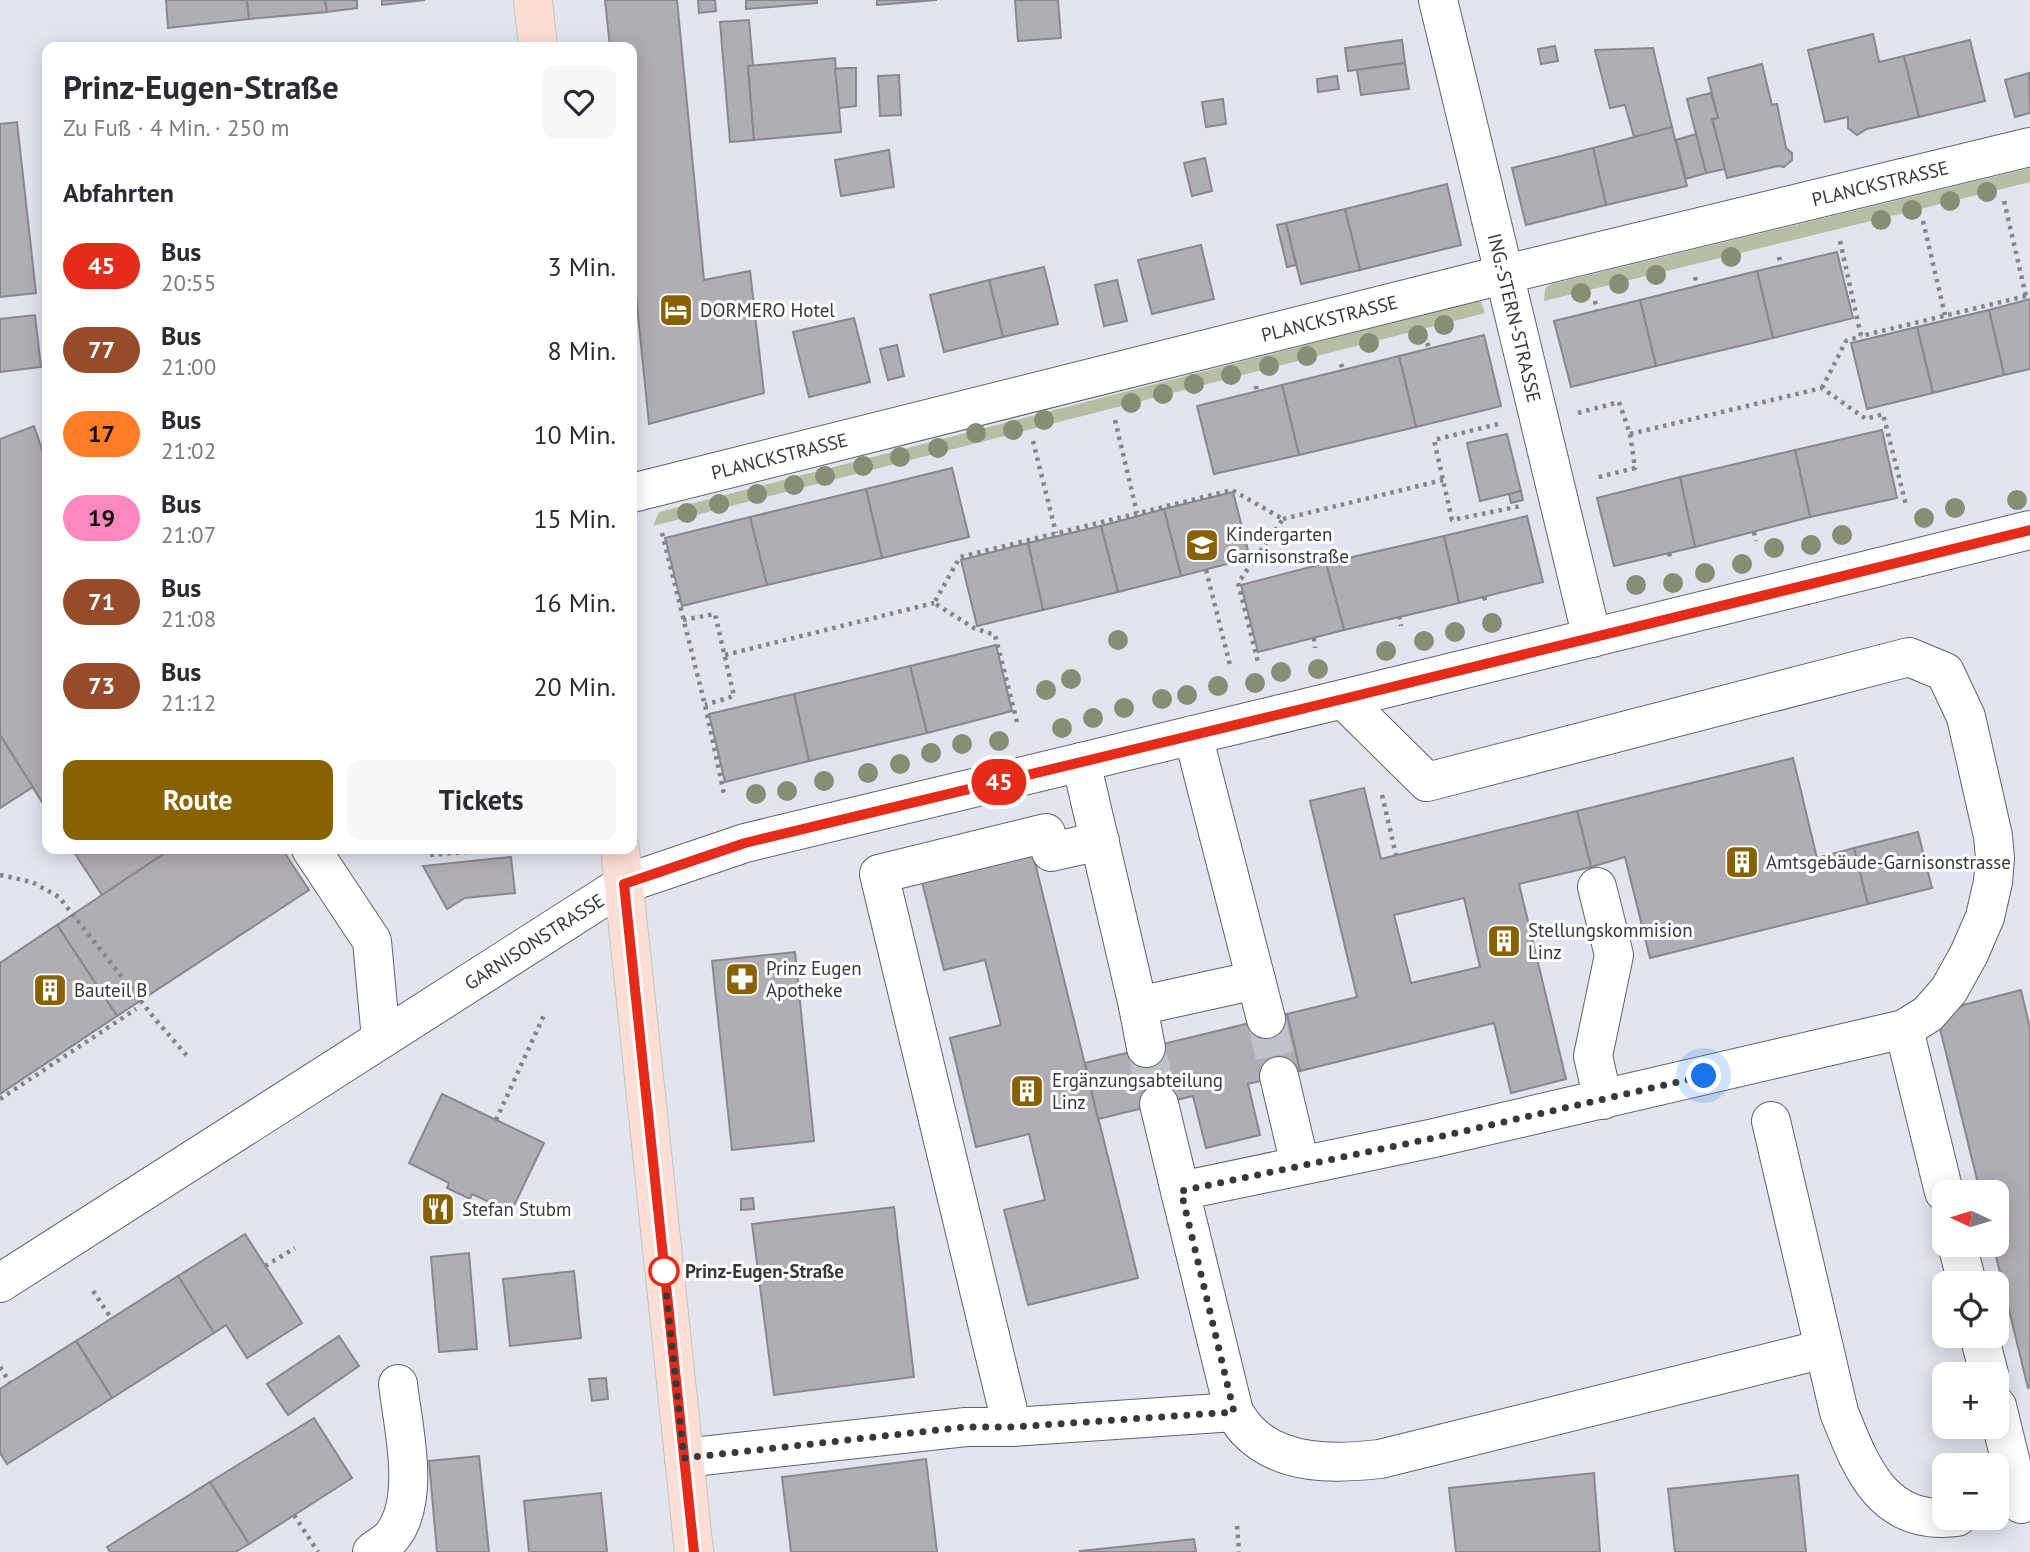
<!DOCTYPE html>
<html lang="de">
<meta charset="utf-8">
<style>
:root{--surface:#fff;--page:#f7f7f7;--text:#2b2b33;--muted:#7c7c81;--accent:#886100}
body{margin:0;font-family:"PT Sans",sans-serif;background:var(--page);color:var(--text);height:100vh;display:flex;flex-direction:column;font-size:26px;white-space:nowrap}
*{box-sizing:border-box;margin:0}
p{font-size:23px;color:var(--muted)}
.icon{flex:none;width:38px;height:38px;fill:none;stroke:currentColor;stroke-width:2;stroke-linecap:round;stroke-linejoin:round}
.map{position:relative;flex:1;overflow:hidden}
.panel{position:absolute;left:42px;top:42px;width:595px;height:812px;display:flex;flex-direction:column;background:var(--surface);border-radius:14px;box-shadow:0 4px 18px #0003}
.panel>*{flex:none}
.badge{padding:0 14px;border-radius:23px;font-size:24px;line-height:46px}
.needle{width:46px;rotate:274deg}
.fabs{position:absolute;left:1932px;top:1180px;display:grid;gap:14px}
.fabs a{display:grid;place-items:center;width:77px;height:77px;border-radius:14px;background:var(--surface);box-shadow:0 4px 18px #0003;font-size:35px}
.you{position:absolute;width:35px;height:35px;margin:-18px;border:5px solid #fff;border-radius:50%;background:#1a73e8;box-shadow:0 0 0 10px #1a73e833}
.map>.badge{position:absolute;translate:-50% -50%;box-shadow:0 0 0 4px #fff}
h2{padding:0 21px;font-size:26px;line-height:63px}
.round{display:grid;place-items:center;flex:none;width:74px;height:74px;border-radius:14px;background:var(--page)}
.summary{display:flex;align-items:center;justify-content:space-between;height:119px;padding:0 21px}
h1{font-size:33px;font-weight:700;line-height:52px}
.primary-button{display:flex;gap:14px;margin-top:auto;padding:14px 21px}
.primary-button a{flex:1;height:80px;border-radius:14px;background:var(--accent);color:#fff;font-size:28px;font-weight:700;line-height:80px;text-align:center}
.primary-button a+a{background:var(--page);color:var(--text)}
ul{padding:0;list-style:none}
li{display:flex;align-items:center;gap:21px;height:84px;padding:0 21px}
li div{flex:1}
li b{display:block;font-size:26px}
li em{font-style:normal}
li .badge{min-width:77px;font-weight:700;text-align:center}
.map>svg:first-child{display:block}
.green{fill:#b4bfa3}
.building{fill:#b1adb4;stroke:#8a878d;stroke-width:2;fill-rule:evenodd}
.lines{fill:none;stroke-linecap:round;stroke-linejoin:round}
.minor-tunnel{stroke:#c0c2c9;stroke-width:38;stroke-dasharray:38 19;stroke-linecap:butt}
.minor-casing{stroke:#616369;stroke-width:40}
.major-casing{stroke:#c3c3c4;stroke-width:40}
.path{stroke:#84868b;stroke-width:4.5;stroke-dasharray:3.5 5;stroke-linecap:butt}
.minor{stroke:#fff;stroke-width:38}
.major{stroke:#fcdfd4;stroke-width:38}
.tree{fill:#848f76}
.line-casing{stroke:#fff;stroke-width:16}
.line{stroke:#e52c1a;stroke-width:10}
.walk{stroke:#37383b;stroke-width:7;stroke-dasharray:0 12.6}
.stop-dot{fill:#fff;stroke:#e52c1a;stroke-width:3.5}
.labels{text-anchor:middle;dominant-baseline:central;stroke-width:6;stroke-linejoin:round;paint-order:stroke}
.street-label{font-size:19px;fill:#37383b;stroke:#fff}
.poi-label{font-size:19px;fill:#37383b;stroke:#fff;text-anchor:start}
.stop-label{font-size:19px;font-weight:bold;fill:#37383b;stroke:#fff;text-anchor:start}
</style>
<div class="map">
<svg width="2030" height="1552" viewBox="0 0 2030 1552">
<rect width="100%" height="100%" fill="#e2e5ed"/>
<g class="green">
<path d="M2030,168V182L1544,301L1545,288L1552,284Z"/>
<path d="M1473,302H1481L1485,313L653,526L659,512Z"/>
</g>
<g class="building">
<path d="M166,0H247L249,19L168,28Z"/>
<path d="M247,0H325L327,12L249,19Z"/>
<path d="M325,0H357V8L327,12Z"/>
<path d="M382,0H425L382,5Z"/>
<path d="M605,0H677L704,280L750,271L764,393L649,424L632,256V47H610Z"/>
<path d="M698,0H715L716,11L699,13Z"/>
<path d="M746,0H817V3L746,9Z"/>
<path d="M877,0H937L877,5Z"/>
<path d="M1015,0H1058L1061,38L1018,41Z"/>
<path d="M749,20L753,66H748L754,140L730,142L720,22Z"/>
<path d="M1873,34L1879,62L1904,56L1919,117L1867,129L1857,135L1848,128V117L1825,122L1808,50Z"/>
<path d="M1402,40L1405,63L1348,71L1345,48Z"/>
<path d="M1970,40L1985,101L1919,117L1904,56Z"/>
<path d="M1555,46L1558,61L1541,64L1538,49Z"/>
<path d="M1653,48L1672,127L1634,137L1625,105L1610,108L1595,50Z"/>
<path d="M835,58L841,132L754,140L748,66Z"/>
<path d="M1405,63L1409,89L1361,95L1357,70Z"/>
<path d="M1762,64L1772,105L1777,104L1786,148L1792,153V160L1784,167L1778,166L1727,178L1712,119L1718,118L1708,78Z"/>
<path d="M844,68H856V106L839,108L835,69Z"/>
<path d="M2029,73L2030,113L2015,117L2005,80Z"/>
<path d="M899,75L901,115L880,116L878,76Z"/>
<path d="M1337,76L1339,89L1318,92L1317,79Z"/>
<path d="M1711,93L1718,118L1712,119L1725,169L1706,173L1687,99Z"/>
<path d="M1223,99L1226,124L1206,127L1202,102Z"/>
<path d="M17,122L36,293L0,297V124Z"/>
<path d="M1672,127L1687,186L1606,205L1593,148Z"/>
<path d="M1696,134L1706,173L1686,179L1676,140Z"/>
<path d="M1593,148L1606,205L1526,225L1512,168Z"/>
<path d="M889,150L894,187L841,196L835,160Z"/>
<path d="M1205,158L1212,191L1192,196L1184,163Z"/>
<path d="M1447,184L1461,245L1360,270L1345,209Z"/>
<path d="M1345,209L1360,270L1301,284L1286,223Z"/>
<path d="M1286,223L1296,265L1287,267L1277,225Z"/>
<path d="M1201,245L1214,299L1152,314L1138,260Z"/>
<path d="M1837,252L1853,318L1773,338L1757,271Z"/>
<path d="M1044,267L1058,324L1003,337L989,280Z"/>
<path d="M1757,271L1773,338L1656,366L1640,300Z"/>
<path d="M989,280L1003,337L944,352L930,295Z"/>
<path d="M1117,280L1127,321L1104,326L1095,285Z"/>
<path d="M2030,299V369L2004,375L1989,310Z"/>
<path d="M1640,300L1656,366L1571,387L1554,321Z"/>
<path d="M1989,310L2004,375L1933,393L1917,327Z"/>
<path d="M35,315L41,367L0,372V319Z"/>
<path d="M854,318L870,382L809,397L793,332Z"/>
<path d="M1917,327L1933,393L1867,409L1851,343Z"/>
<path d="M1484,335L1501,406L1416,427L1399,356Z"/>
<path d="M897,345L904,376L888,380L880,349Z"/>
<path d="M1399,356L1416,427L1299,455L1282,385Z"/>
<path d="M1282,385L1299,455L1214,474L1197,406Z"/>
<path d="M34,426L47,464V810L0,735V439Z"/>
<path d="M1882,430L1897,498L1810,517L1795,450Z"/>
<path d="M1507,434L1521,491L1480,501L1467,443Z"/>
<path d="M1795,450L1810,517L1695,547L1680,477Z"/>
<path d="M952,468L969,537L882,558L866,489Z"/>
<path d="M1680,477L1695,547L1614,566L1597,498Z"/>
<path d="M866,489L882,558L767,585L750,517Z"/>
<path d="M1521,491L1523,500L1511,503L1509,494Z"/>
<path d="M1233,492L1250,558L1181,576L1164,509Z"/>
<path d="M1164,509L1181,576L1118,592L1101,526Z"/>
<path d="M1527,516L1543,582L1459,603L1444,536Z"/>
<path d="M750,517L767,585L682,606L665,538Z"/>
<path d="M1101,526L1118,592L1043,610L1028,543Z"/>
<path d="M1444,536L1459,603L1344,630L1326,563Z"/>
<path d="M1028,543L1043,610L977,626L961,560Z"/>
<path d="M1326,563L1344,630L1258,652L1241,585Z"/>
<path d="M996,645L1012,711L927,733L910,666Z"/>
<path d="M910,666L927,733L809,761L794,694Z"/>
<path d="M794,694L809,761L725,782L709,714Z"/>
<path d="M0,735L33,787L0,808Z"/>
<path d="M1793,758L1817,858L1854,848L1868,904L1650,958L1625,857L1591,867L1577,811Z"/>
<path d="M1364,788L1381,859L1577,811L1591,867L1519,884L1566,1079L1511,1093L1494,1023L1300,1071L1287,1014L1357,997L1310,801ZM1464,898L1480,967L1411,983L1394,915Z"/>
<path d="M1918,832L1932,888L1868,904L1854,848Z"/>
<path d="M72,849H171L102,895Z"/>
<path d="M171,849H282L309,890L117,1016L57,925Z"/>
<path d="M1032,851L1138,1278L1028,1305L1004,1210L1045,1200L1029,1134L976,1147L950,1038L1001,1025L985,960L944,970L921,878Z"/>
<path d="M511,857L515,893L465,898L447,909L423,866Z"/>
<path d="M57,925L117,1016L0,1094V963Z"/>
<path d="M795,952L814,1141L732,1150L712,961Z"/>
<path d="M2021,990L2030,1028V1387L2028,1388L1993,1244H1997V1192H1980L1936,1012Z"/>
<path d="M1287,1014L1300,1071L1248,1084L1260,1135L1206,1148L1193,1096L1098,1119L1085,1063Z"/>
<path d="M442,1094L544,1143L511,1212L472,1194L470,1199L447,1188L449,1183L409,1163Z"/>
<path d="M753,1198L754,1209L741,1210V1199Z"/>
<path d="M894,1207L914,1377L774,1395L752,1224Z"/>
<path d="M245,1234L302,1323L247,1358L226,1325L214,1333L178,1276Z"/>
<path d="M469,1253L477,1349L439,1352L431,1257Z"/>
<path d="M574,1271L581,1338L510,1346L503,1279Z"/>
<path d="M178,1276L214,1333L112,1398L76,1341Z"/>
<path d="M339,1336L359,1366L288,1415L267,1384Z"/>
<path d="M76,1341L112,1398L7,1464L0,1453V1389Z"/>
<path d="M606,1378L608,1399L592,1401L589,1379Z"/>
<path d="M314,1418L352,1478L249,1544L210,1482Z"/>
<path d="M479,1456L489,1552H437L429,1461Z"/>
<path d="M926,1459L937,1552H791L782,1477Z"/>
<path d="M1594,1473L1600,1552H1456L1449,1488Z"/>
<path d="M1798,1475L1806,1552H1675L1668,1489Z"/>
<path d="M210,1482L249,1544L235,1552H110L107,1547Z"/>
<path d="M601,1493L607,1552H529L524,1501Z"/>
<path d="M1194,1539L1196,1552H1081L1080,1551Z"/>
</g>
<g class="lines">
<g class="minor-tunnel">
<path d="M1266,1019L1279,1076"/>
<path d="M1146,1048L1159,1104"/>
</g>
<g class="minor-casing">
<g id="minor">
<path id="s1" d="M1438,0L1592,638"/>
<path id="s2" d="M632,493L1506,274L2030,147"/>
<path d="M1081,762L1138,1006L1256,980L1193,735"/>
<path d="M311,849L372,941L381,1039"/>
<path d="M1597,887L1614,955L1593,1056L1603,1100"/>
<path d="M1256,980L1266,1019"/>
<path d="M1138,1006L1146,1048"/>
<path d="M1904,1029L1944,1192"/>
<path d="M1279,1076L1300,1165"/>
<path d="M1159,1104L1180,1191"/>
<path d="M1771,1121L1839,1412C1862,1470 1883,1526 1957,1517"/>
<path d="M1957,1244L1967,1283"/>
<path id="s3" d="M0,1283L624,884L745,843L1343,699L2030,530"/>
<path d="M1979,1335L1989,1374"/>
<path d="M1997,1406L2021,1504"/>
<path d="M1234,1412L1180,1191L1434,1138L1904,1029L1928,1014L1949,990L1969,954L1985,917L1993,882L1995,858L1993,836L1981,783L1966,717L1945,672L1909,657L1427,782L1343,699"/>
<path d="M1012,1427L879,874L1046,833L1051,852L1100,841"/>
<path d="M684,1458L966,1427H1012L1234,1412C1238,1418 1242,1425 1247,1430C1280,1466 1336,1464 1380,1459L1824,1349"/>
<path d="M372,1552C378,1547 388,1542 393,1535C421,1498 403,1427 398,1384"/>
</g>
</g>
<g class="major-casing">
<g id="major">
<path d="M533,0L538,47"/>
<path d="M620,849L694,1552"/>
</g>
</g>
<g class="path">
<path d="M2004,201L2026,296"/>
<path d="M1923,221L1945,315"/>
<path d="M1840,241L1861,336L2030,295"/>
<path d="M1779,257L1781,265"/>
<path d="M1695,277L1697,286"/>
<path d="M1595,301L1597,311"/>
<path d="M1427,343L1430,349"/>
<path d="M1341,364L1343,370"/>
<path d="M1256,386L1257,392"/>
<path d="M1822,388L1846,341L1861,336"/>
<path d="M1578,413L1619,402L1630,434L1635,468L1595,478"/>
<path d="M1115,420L1137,513"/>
<path d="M1498,424L1434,440L1452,520L1521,506"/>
<path d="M1630,434L1822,388L1866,419L1883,414L1906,505"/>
<path d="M1033,441L1056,533"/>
<path d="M1283,519L1443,480"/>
<path d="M1754,532L1756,541"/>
<path d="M662,533L705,705L724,794"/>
<path d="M1669,553L1671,560"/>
<path d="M1206,570L1231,669"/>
<path d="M1484,597L1487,605"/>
<path d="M1399,616L1401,626"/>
<path d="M683,620L715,614L734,696L705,705"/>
<path d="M1314,638L1315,648"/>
<path d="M725,655L934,603"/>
<path d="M1017,722L995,635L974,628L934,603L960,557L1232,490L1283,519L1238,583L1258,662"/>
<path d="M1382,795L1396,855"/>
<path d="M425,849L429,855L505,849"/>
<path d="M0,875L32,882L59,897L155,1019L188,1057"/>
<path d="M0,1099L136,1009"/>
<path d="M496,1120L545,1013"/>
<path d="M265,1266L295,1248"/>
<path d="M93,1291L111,1318"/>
<path d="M0,1367L10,1383"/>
<path d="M294,1515L318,1552"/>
<path d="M1237,1526L1239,1552"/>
</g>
<use href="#minor" class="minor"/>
<use href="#major" class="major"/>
</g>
<g class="tree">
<circle cx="1987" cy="192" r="10"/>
<circle cx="1950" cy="201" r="10"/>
<circle cx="1912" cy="210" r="10"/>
<circle cx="1881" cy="220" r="10"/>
<circle cx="1731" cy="257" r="10"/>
<circle cx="1656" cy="275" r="10"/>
<circle cx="1619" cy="284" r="10"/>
<circle cx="1581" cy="293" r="10"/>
<circle cx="1444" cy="325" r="10"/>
<circle cx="1418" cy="335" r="10"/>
<circle cx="1369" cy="343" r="10"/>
<circle cx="1307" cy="356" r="10"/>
<circle cx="1269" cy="366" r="10"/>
<circle cx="1231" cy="375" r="10"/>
<circle cx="1194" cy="384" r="10"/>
<circle cx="1163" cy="394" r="10"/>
<circle cx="1131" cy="403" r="10"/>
<circle cx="1044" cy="420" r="10"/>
<circle cx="1013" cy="430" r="10"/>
<circle cx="976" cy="433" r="10"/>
<circle cx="938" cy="448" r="10"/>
<circle cx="900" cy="457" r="10"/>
<circle cx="863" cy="466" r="10"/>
<circle cx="825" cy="476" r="10"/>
<circle cx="794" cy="485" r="10"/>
<circle cx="757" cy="494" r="10"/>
<circle cx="2017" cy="500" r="10"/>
<circle cx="719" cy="504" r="10"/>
<circle cx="1955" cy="508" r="10"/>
<circle cx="687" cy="513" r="10"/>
<circle cx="1924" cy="518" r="10"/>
<circle cx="1842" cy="535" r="10"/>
<circle cx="1811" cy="545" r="10"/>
<circle cx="1774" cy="548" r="10"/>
<circle cx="1742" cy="564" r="10"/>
<circle cx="1705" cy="573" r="10"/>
<circle cx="1673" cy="583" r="10"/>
<circle cx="1636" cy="585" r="10"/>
<circle cx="1492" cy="623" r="10"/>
<circle cx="1455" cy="632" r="10"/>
<circle cx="1118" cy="640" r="10"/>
<circle cx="1424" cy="641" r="10"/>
<circle cx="1386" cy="651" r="10"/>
<circle cx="1318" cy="669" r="10"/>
<circle cx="1281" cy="672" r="10"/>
<circle cx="1071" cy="679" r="10"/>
<circle cx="1255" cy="683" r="10"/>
<circle cx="1218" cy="686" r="10"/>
<circle cx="1046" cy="690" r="10"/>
<circle cx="1187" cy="695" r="10"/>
<circle cx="1162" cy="699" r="10"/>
<circle cx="1124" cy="708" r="10"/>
<circle cx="1093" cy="718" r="10"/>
<circle cx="1062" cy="728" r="10"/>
<circle cx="999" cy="741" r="10"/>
<circle cx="962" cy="744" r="10"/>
<circle cx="931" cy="753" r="10"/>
<circle cx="900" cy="764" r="10"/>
<circle cx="868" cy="773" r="10"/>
<circle cx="824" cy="781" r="10"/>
<circle cx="787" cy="791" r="10"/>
<circle cx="756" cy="794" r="10"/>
</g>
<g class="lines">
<g class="line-casing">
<path id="line" d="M694,1552L624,884L745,843L1343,699L2030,530"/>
</g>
<use href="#line" class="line"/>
<path class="walk" d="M664,1271L684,1458L966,1427H1012L1234,1412L1181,1191L1434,1138L1704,1076"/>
</g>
<defs>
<g id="hotel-square" transform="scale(1.75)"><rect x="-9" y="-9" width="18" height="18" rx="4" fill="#886100" stroke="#fff"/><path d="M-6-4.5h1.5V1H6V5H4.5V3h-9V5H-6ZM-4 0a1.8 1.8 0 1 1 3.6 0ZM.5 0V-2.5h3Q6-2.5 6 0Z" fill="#fff"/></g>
<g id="school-square" transform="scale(1.75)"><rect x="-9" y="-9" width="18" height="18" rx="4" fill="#886100" stroke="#fff"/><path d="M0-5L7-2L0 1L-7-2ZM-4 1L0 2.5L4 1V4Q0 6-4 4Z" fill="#fff"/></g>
<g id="building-square" transform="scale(1.75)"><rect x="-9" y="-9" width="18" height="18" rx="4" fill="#886100" stroke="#fff"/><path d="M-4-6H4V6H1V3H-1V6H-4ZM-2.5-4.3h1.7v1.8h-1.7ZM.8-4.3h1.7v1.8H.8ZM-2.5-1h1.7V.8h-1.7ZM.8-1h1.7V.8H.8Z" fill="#fff"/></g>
<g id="pharmacy-square" transform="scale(1.75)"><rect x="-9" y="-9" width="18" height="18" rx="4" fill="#886100" stroke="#fff"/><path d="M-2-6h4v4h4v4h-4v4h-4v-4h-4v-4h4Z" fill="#fff"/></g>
<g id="restaurant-square" transform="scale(1.75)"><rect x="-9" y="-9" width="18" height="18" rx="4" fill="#886100" stroke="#fff"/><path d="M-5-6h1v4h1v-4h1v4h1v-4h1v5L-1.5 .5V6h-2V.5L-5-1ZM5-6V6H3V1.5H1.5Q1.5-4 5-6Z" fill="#fff"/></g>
</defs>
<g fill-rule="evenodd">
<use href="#hotel-square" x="676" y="310"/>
<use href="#school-square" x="1202" y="545"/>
<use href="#building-square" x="1742" y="862"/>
<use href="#building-square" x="1504" y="941"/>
<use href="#pharmacy-square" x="742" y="979"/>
<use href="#building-square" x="50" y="990"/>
<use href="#building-square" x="1027" y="1091"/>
<use href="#restaurant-square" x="438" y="1209"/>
</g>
<circle class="stop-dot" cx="664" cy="1271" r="14"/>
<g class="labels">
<g class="street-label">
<text stroke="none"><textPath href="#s2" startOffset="1286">PLANCKSTRASSE</textPath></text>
<text stroke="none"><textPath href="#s2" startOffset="719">PLANCKSTRASSE</textPath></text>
<text stroke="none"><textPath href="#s1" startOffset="327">ING.-STERN-STRASSE</textPath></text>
<text stroke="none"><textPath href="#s2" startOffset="152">PLANCKSTRASSE</textPath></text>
<text stroke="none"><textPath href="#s3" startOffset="634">GARNISONSTRASSE</textPath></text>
</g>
<g class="poi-label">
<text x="700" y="310">DORMERO Hotel</text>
<text x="1226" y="534">Kindergarten<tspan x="1226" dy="22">Garnisonstraße</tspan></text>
<text x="1766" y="862">Amtsgebäude-Garnisonstrasse</text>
<text x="1528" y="930">Stellungskommision<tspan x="1528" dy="22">Linz</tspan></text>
<text x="766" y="968">Prinz Eugen<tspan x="766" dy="22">Apotheke</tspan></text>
<text x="74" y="990">Bauteil B</text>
<text x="1052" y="1080">Ergänzungsabteilung<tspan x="1052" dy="22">Linz</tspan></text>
<text x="462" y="1209">Stefan Stubm</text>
</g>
<g class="stop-label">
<text x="685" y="1271">Prinz-Eugen-Straße</text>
</g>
</g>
</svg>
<div class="fabs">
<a><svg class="needle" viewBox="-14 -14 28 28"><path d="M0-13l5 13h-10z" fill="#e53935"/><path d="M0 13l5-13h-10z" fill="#7c7c81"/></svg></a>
<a><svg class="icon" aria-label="locate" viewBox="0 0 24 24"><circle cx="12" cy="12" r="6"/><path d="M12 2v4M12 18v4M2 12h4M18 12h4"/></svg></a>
<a>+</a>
<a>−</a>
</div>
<div class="you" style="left:1704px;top:1076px"></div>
<b class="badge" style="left:999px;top:782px;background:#e52c1a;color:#fff">45</b>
<section class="panel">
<div class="summary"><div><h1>Prinz-Eugen-Straße</h1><p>Zu Fuß · 4 Min. · 250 m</p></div><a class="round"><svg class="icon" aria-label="heart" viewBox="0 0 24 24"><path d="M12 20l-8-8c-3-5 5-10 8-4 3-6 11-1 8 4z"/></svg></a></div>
<h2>Abfahrten</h2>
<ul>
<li><span class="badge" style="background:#e52c1a;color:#fff">45</span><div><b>Bus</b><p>20:55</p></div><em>3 Min.</em></li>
<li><span class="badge" style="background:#964c29;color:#fff">77</span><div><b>Bus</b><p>21:00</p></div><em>8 Min.</em></li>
<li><span class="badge" style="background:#ff7d24;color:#111">17</span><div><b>Bus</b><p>21:02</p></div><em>10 Min.</em></li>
<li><span class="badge" style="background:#fc87bf;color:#111">19</span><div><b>Bus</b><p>21:07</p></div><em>15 Min.</em></li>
<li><span class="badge" style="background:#964c29;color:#fff">71</span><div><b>Bus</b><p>21:08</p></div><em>16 Min.</em></li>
<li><span class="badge" style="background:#964c29;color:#fff">73</span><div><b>Bus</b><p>21:12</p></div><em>20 Min.</em></li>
</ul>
<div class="primary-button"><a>Route</a><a>Tickets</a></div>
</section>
</div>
